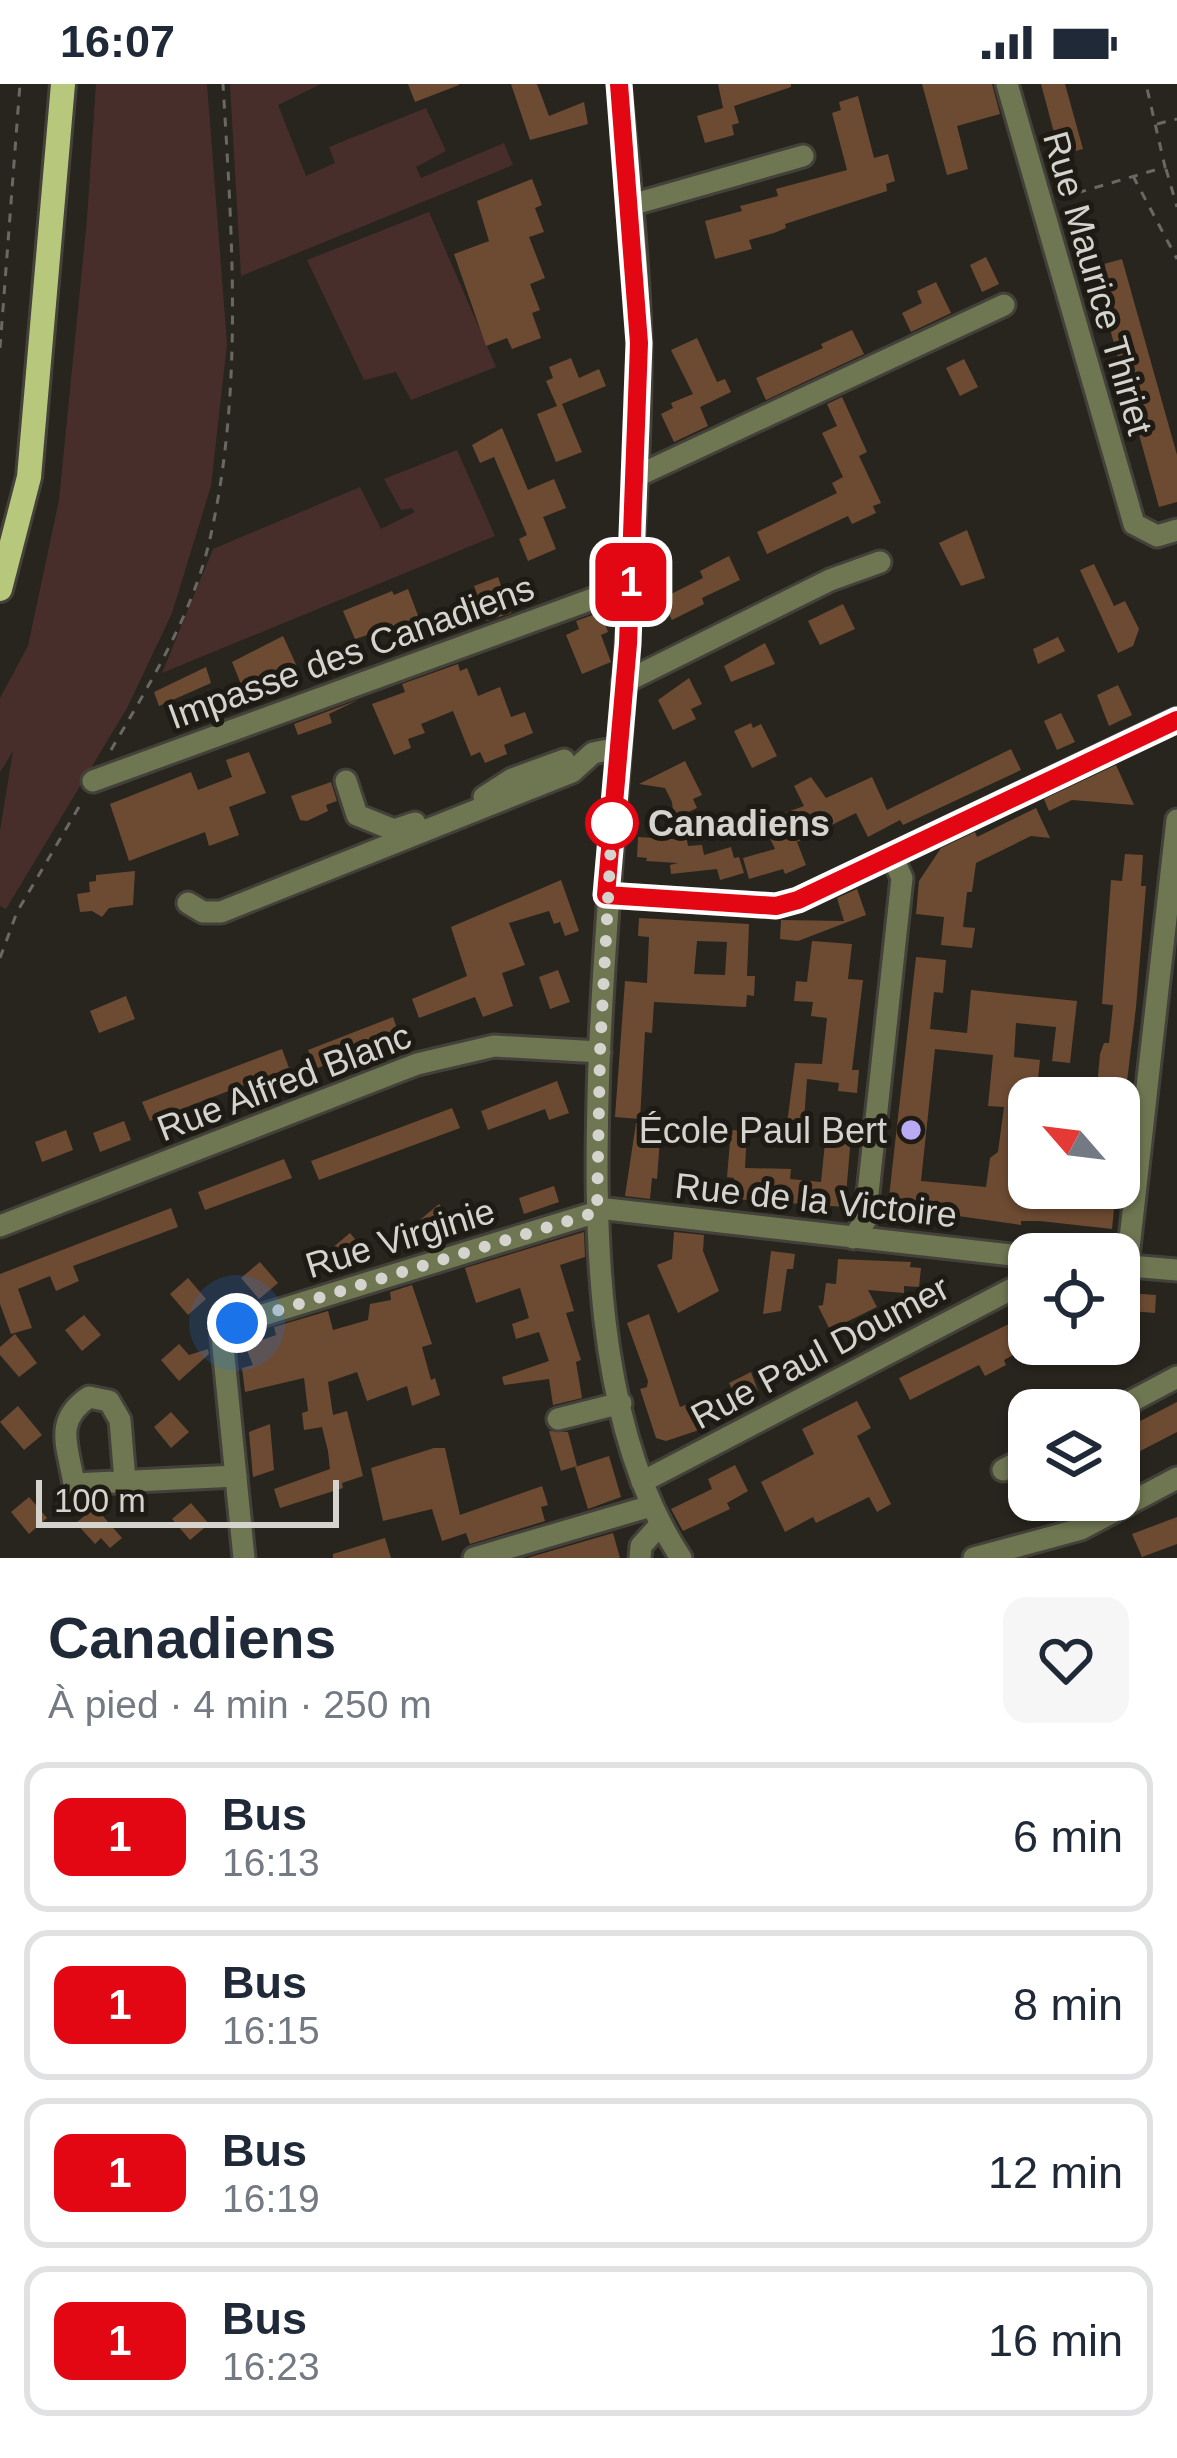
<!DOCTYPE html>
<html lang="fr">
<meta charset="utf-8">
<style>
:root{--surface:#fff;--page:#f6f6f7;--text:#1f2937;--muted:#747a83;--line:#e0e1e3}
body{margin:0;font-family:Arial,sans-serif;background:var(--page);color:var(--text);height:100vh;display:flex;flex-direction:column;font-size:45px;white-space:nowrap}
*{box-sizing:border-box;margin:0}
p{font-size:39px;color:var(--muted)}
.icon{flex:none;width:66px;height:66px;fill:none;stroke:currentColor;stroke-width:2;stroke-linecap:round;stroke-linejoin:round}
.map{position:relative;height:1474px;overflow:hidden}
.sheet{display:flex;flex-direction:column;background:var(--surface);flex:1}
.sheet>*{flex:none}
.badge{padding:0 24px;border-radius:18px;font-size:42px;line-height:78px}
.needle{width:78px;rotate:298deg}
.controls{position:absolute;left:1008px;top:993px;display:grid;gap:24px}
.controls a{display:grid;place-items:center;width:132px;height:132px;border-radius:24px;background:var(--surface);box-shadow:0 3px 9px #0004;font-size:60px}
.scale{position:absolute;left:36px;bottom:30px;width:303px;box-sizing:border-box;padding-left:12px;border:6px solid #d5d3ce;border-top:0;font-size:33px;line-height:42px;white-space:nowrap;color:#d5d3ce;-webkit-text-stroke:9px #1e1b15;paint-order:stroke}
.you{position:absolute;width:60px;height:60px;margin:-30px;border:9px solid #fff;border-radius:50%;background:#1a73e8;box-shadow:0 0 0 18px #1a73e833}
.map>.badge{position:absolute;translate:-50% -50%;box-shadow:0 0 0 6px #fff}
.round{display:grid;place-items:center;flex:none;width:126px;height:126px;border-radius:24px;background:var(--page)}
.headline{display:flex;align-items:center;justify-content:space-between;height:204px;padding:0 48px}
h1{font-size:57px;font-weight:800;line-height:90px}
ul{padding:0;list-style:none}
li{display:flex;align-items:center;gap:36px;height:150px;margin:0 24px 18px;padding:0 24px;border:6px solid var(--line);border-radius:24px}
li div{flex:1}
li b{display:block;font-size:45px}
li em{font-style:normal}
li .badge{min-width:132px;font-weight:700;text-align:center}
.status{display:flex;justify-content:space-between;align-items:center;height:84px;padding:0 60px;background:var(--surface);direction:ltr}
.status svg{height:33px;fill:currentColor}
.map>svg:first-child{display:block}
.green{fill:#482e2b}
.building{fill:#6d4b32;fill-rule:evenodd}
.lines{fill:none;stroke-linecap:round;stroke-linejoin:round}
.minor-casing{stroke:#44413a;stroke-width:27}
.major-casing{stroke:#44413a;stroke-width:30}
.path{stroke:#6a6862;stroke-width:3;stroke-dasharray:9 9;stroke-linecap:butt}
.minor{stroke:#6e7652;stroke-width:21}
.major{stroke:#b7c77b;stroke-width:24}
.line-casing{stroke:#fff;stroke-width:27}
.line{stroke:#e30613;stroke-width:18}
.walk{stroke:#d5d3ce;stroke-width:12;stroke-dasharray:0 21.6}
.stop-dot{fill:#fff;stroke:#e30613;stroke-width:6}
.poi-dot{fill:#baaaf6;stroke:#1e1b15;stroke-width:4.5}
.labels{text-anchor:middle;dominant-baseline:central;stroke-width:10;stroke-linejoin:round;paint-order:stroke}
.street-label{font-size:36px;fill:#d5d3ce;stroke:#1e1b15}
.stop-label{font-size:36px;font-weight:bold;fill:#d5d3ce;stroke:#1e1b15;text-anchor:start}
.poi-label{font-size:36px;fill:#d5d3ce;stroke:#1e1b15;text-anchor:end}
</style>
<div class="status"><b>16:07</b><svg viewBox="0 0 49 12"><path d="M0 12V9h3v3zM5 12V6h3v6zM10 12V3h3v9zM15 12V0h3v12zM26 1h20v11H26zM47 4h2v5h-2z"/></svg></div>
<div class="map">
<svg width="1177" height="1474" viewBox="0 0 1177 1474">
<rect width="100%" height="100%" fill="#28251e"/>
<g class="green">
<path d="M96,0H207L227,260L211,402L172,529L127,624L6,825L0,822V747L13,667L0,688V614L28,562L59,416L87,135Z"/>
<path d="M230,0H321L278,21L306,92L335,79L329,63L426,24L446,67L416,83L421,94L504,59L513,81L241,192Z"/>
<path d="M429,128L496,283L411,316L396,288L364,296L307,176Z"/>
<path d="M457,366L495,452L162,589L213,465L360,403L381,445L415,428L412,424L401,426L384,395Z"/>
</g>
<g class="building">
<path d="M408,0H459V1L415,18Z"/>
<path d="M511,0H537L549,32L584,18L588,40L530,56Z"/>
<path d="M718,0H791V3L734,22L739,39L732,41L734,51L705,59L697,32L723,24Z"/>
<path d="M922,0H992L1000,30L957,42L968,85L947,91Z"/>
<path d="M1041,0H1065L1083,65L1060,71Z"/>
<path d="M858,12L874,74L888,70L895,97L886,100L887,107L785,140L786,144L774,149L749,156L752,165L715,175L705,137L742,127L740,122L778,112L776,105L847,86L832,29L841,26L839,18Z"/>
<path d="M532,95L542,121L535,124L544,148L529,153L545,194L530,200L540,226L532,229L541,254L512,265L507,254L486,262L454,170L489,157L477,117Z"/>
<path d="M986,173L999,200L982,208L970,181Z"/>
<path d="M1122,175L1177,371V418L1159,423L1093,183Z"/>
<path d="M936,198L951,229L911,248L902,229L922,219L917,207Z"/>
<path d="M852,246L864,270L766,316L756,294L823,264L821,260Z"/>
<path d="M697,254L717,298L725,295L731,308L700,323L708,342L674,358L661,330L673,324L671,319L693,310L671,266Z"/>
<path d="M571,274L579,294L599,285L606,302L562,320L582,368L556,378L537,330L557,322L546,297L553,294L549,283Z"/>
<path d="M964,275L978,303L960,312L946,284Z"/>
<path d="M842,313L867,368L859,372L881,419L873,422L876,429L852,440L848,432L767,470L757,448L837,409L832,399L843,393L822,349L837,342L827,320Z"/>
<path d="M502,344L528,406L554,395L566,424L543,433L556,465L528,477L519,455L527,451L494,373L480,379L472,361Z"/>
<path d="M967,446L985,494L961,502L939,459Z"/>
<path d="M729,472L740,496L702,514L704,520L672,536L661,515L703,494L700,487Z"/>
<path d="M1094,480L1114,522L1125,517L1139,545L1133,562L1118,569L1080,486Z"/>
<path d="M498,493L511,529L487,537L474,502Z"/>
<path d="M408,505L419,534L355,555L343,527L392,507L394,511Z"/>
<path d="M843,520L855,545L820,561L808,537Z"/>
<path d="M601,528L608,548L601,551L611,578L582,590L566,551L579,545L576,537Z"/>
<path d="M283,552L299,587L245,610L232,578Z"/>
<path d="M1058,553L1065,567L1038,580L1033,565Z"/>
<path d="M765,559L775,580L731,598L724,582Z"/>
<path d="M458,580L460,587L467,584L478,612L500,603L511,633L525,628L533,649L504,661L507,670L485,679L480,668L471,672L453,627L421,640L425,649L408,655L411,664L394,671L372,620L405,608L402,600Z"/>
<path d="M206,583L211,599L159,622L154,608Z"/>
<path d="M689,594L702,620L691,625L696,635L673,646L658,616Z"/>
<path d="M1118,601L1132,631L1109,642L1097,611Z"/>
<path d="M358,616L329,630L332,639L298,651L294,640Z"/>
<path d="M1061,629L1075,658L1057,666L1044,637Z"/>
<path d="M751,639L753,644L761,640L777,672L752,684L734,647Z"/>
<path d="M1011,665L1021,686L903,741L900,736L868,753L856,729L797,758L806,781L785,790L783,785L749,795L743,774L775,765L762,737L804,722L794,702L811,693L826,714L872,693L887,726Z"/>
<path d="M249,668L266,709L229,723L239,751L209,762L205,748L129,777L110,720L191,688L198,706L232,693L226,676Z"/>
<path d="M685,677L702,711L693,715L697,724L674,735L672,718L665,704L639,700Z"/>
<path d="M1116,681L1134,721L1072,716L1049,727L1044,715Z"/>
<path d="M331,698L337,717L326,721L328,727L307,737L300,736L291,712Z"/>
<path d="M1036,724L1050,754L1031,752L976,779L972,808H967L963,843L975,844L972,864L941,861L944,833L916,830L919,797L941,764L975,748L977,753Z"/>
<path d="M638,753L687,756L688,762L702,761L704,771L731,763L734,774L739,773L744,789L720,796L717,785L671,790L670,781L678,779L646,777L647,774L637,773Z"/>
<path d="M1125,770L1143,771L1141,802H1146L1136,923L1125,1014H1096L1100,970L1104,959H1109L1113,921L1102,920L1111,796L1122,797Z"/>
<path d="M135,787L133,821L109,824L102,833L92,827L80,828L77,810L90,808L89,798L96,797V791Z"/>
<path d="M561,796L579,847L565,852L560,838L554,840L549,827L509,839L525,881L502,889L513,922L483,933L475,913L419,934L412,915L467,892L451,843Z"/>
<path d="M857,805L866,831L798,857L780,855L781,836L844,837L837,814Z"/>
<path d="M639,834L749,840L747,892H755L754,912L747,911L746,923L654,918L652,949L645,948L640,1035L615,1033L625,897L647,899L649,853L638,852ZM697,857L727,858L725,891L694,890Z"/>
<path d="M812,857L852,860L848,895L863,896L852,986H859L857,1009L838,1007L839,999L807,995L803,1049L786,1047L795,979L822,980L827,934L811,932L813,918L794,917L796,897L807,898Z"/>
<path d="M916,873L946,876L943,909L934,908L930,945L967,949L971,906L1077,917L1070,979L1052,977L1056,943L1016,939L1014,973L1040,976L1036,1014H1029V1032L1020,1031L1016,1070L1022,1077L1019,1106L1086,1113L1087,1104H1116L1112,1145L1040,1137H1021V1141L888,1122ZM935,965L993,971L988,1022L1004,1023L998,1068L990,1074L986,1103L921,1097Z"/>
<path d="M558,886L570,918L550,925L539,893Z"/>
<path d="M126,912L135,935L99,949L90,927Z"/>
<path d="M393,933L400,953L315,985L308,966Z"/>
<path d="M282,965L289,984L150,1037L142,1018Z"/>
<path d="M557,997L569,1029L549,1036L545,1025L488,1046L481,1027Z"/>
<path d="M452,1024L460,1044L319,1096L311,1077Z"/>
<path d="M124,1037L131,1056L100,1068L93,1049Z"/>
<path d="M636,1039L661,1041L657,1095L652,1094L650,1115L625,1112Z"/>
<path d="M66,1046L73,1066L42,1078L35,1058Z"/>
<path d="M731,1046L747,1047L745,1084L791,1085L790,1095L821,1098L826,1049L851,1052L845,1123L733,1115L734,1094L727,1093Z"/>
<path d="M284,1075L292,1094L205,1126L198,1108Z"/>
<path d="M554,1102L559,1118L524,1130L519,1114Z"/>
<path d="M439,1120L457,1141L439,1156L421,1135Z"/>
<path d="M171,1124L178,1143L73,1182L79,1197L56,1207L50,1192L18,1205L32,1244L11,1250L0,1220V1190Z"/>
<path d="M584,1148L585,1173L560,1181L574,1227L566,1229L581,1276L576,1278L582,1314L553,1321L549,1295L504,1301L502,1293L549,1277L539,1248L516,1255L512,1240L529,1234L520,1204L476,1219L465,1184Z"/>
<path d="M674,1148L704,1151L703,1167L719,1207L678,1229L657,1181L672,1175Z"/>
<path d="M350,1149L367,1170L349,1185L331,1165Z"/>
<path d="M771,1167L795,1170L793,1185H787L781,1227L763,1230Z"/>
<path d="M838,1175L911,1178L910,1183L921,1184L919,1203L904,1202V1209L868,1206L877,1223L830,1246L818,1222L823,1221L826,1199L836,1200Z"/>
<path d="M260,1178L278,1199L259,1215L241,1194Z"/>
<path d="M188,1194L206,1215L188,1231L170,1210Z"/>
<path d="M412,1201L432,1260L422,1263L431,1296L435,1294L440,1311L412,1322L407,1302L367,1317L357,1288L328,1298L333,1331L347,1327L363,1392L342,1399L343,1404L280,1424L274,1405L330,1385L328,1367L322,1343L304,1346L302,1329L308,1327L304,1294L245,1308L242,1284L253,1281L245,1262L276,1251L274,1243L328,1227L333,1246L368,1236L370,1220L391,1216L390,1208Z"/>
<path d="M1127,1209L1156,1211L1155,1229L1119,1226V1210Z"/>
<path d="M649,1230L680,1323L691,1319L699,1346L666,1357L656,1354L640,1305L647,1303L648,1297L627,1239Z"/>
<path d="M1029,1230L1032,1261L1004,1276L1006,1281L985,1292L979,1281L910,1316L899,1294Z"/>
<path d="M84,1231L101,1251L82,1267L65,1246Z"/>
<path d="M15,1250L37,1279L19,1293L0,1271V1263Z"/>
<path d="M179,1260L189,1271L208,1265L209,1270L179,1297L161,1276Z"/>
<path d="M751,1288L758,1307L738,1316L729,1299Z"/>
<path d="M857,1317L871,1344L857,1352L891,1420L877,1428L869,1413L816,1439L813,1433L785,1448L761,1398L814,1370L802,1345Z"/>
<path d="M1177,1318V1348L1119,1378V1348Z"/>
<path d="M18,1322L42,1351L24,1366L0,1338Z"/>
<path d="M171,1328L189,1348L171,1364L154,1343Z"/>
<path d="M270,1340L274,1386L253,1393L249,1348Z"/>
<path d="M549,1347L568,1348L577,1382L561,1387Z"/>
<path d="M434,1364H445L460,1431L542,1402L548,1421L541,1423L545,1437L470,1460L466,1449L442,1457L432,1425L383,1437L371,1384Z"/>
<path d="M609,1372L621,1413L588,1425L575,1383Z"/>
<path d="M735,1381L748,1407L727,1419L730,1425L683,1447L671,1425L712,1405L708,1395Z"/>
<path d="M29,1413L47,1434L29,1450L11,1428Z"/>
<path d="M191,1419L209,1440L190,1456L172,1435Z"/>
<path d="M95,1423L122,1454L110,1464L101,1454L95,1460L76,1439Z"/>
<path d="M1177,1433V1460L1142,1473L1132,1450Z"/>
<path d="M613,1449L620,1474H527Z"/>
<path d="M385,1454L391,1474H333V1470Z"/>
</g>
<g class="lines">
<g class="minor-casing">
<g id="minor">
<path d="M619,0C627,75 636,151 639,226C643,319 635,415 630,508C622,665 605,822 599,980C594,1135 592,1340 681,1474"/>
<path d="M1007,0L1134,440L1157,452L1177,446"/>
<path d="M631,121L803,72"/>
<path d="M635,393L1004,221"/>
<path d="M623,599L830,496L880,478"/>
<path d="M93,697L631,501"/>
<path d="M346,697L357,731L394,746L415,739"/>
<path d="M484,713L512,695L564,676"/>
<path d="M606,811L776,822L798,816L1177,635"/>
<path d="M188,819L203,828H221L572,688L593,669L618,664"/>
<path d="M0,1142L417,980L494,962L600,968"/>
<path d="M853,1154L865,1137L902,794L892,772"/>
<path d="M1119,1181L1177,1186"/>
<path d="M1127,1182L1177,736"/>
<path d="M1115,1326L1177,1293"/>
<path d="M558,1335L621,1319"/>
<path d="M1003,1386L1029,1372"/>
<path d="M125,1397L120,1336L109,1317L89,1313C53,1337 68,1362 74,1400L236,1392"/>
<path d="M642,1398L1029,1196"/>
<path d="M244,1474L222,1253L237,1239L607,1125L1029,1173"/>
<path d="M474,1474L651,1422"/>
<path d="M640,1474L641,1462L659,1442"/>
<path d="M974,1474L1081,1445L1177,1394"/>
</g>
</g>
<g class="major-casing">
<path id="major" d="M0,505L29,393L63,0"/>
</g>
<g class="path">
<path d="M1157,40L1177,35"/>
<path d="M1166,85L1177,123"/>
<path d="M1133,92L1177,175"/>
<path d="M1060,114L1165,83L1146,0"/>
<path d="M0,264L20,0"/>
<path d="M111,666C148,603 192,531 209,459C244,309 232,152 223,0"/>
<path d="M0,874L17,828L83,716"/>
</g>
<use href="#minor" class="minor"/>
<use href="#major" class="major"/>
</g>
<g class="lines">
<g class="line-casing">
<path id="line" d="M619,0L639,259L628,560L606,811L776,822L798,816L1177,636"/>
</g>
<use href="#line" class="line"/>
<path class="walk" d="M237,1239L597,1128L600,968L612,739"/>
</g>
<circle class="stop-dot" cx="612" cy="739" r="24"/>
<circle class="poi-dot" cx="911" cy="1046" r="12"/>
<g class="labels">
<g class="street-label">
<text transform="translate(1098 199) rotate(74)">Rue Maurice Thiriet</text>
<text transform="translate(351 568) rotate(-20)">Impasse des Canadiens</text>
<text transform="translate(284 998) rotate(-21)">Rue Alfred Blanc</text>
<text transform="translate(816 1116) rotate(6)">Rue de la Victoire</text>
<text transform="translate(400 1154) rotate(-17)">Rue Virginie</text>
<text transform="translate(820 1268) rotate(-28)">Rue Paul Doumer</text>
</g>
<g class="stop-label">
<text x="648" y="739">Canadiens</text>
</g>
<g class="poi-label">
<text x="887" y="1046">École Paul Bert</text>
</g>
</g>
</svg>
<div class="controls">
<a><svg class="needle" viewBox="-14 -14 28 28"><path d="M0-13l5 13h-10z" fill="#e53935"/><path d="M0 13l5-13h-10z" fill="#747a83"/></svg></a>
<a><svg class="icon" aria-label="locate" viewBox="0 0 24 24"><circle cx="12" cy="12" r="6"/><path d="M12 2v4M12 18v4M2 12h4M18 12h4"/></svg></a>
<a><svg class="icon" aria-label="layers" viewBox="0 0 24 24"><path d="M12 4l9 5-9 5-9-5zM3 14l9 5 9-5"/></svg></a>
</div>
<div class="scale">100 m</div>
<div class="you" style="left:237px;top:1239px"></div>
<b class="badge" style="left:631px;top:498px;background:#e30613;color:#fff">1</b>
</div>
<section class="sheet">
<div class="headline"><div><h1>Canadiens</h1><p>À pied · 4 min · 250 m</p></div><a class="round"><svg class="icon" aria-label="heart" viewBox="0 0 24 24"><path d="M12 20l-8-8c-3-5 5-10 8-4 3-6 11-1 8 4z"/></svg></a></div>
<ul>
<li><span class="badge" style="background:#e30613;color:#fff">1</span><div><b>Bus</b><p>16:13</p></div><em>6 min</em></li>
<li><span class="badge" style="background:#e30613;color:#fff">1</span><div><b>Bus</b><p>16:15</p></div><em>8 min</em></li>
<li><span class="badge" style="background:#e30613;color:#fff">1</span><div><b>Bus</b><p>16:19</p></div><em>12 min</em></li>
<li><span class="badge" style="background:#e30613;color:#fff">1</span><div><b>Bus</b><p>16:23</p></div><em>16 min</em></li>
</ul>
</section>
